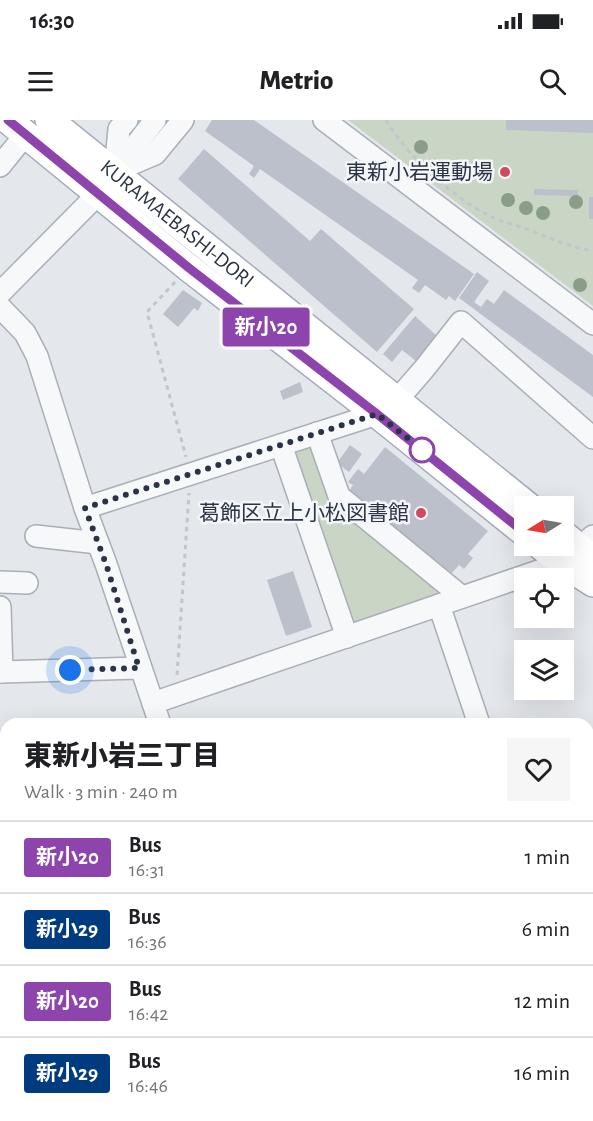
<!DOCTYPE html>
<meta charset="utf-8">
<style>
:root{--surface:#fff;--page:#f6f6f6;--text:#202124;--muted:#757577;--line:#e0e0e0}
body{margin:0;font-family:"Alegreya Sans","Noto Sans JP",sans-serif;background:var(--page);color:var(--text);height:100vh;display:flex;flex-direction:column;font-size:22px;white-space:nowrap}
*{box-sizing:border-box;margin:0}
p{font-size:20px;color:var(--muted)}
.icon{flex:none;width:33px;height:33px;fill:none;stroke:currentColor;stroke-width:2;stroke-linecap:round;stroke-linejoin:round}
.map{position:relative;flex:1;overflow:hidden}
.sheet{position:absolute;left:0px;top:598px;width:594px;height:404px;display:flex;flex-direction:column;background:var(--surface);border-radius:18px 18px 0 0;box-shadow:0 6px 24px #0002}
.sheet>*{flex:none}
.badge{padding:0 12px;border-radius:4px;font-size:21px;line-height:39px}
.needle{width:39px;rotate:259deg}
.controls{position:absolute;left:514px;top:376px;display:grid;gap:12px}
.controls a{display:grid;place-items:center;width:60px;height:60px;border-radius:0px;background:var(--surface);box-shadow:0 6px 24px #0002;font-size:30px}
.you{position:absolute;width:30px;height:30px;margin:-15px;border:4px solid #fff;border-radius:50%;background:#1a73e8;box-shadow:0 0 0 9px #1a73e833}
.map>.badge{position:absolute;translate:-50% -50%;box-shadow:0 0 0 3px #fff}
.round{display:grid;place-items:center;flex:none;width:63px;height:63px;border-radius:0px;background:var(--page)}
.headline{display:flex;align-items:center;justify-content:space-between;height:102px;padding:0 24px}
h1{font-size:28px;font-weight:800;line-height:45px}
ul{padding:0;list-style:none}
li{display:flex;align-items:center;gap:18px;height:72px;padding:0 24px;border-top:2px solid var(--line)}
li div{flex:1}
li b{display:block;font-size:22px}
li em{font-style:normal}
li .badge{min-width:66px;font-weight:700;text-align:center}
.status{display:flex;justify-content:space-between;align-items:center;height:42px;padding:0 30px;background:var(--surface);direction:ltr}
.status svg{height:16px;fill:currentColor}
header{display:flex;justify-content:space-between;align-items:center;height:78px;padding:0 24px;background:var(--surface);font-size:27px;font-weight:800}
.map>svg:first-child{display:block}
.built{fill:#d2d6de}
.green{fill:#c9d6c5}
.building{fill:#bbc0ca}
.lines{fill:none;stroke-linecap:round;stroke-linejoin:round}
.minor-casing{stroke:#a9aeb7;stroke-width:24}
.major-casing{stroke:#a3abb8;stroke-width:30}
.path{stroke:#c2c5cb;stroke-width:3;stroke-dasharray:4.5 4.5;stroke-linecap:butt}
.minor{stroke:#f7f8fa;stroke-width:21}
.major{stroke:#fff;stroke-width:27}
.tree{fill:#899d89}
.line-casing{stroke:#fff;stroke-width:14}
.line{stroke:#8e44ad;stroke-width:9}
.walk{stroke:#2b3445;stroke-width:6;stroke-dasharray:0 10.8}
.poi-dot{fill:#d1495b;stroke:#f4f6f9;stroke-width:2}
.stop-dot{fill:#fff;stroke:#8e44ad;stroke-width:3}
.labels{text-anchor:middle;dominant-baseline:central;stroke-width:5;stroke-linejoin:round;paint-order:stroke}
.poi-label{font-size:21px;fill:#2b3445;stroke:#f4f6f9;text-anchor:end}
.street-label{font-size:21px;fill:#2b3445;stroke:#f4f6f9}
</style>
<div class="status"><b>16:30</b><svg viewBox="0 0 49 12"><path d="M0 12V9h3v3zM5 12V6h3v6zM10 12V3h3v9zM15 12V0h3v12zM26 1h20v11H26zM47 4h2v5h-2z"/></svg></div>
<header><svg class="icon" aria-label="menu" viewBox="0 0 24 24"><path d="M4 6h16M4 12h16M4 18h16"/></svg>Metrio<svg class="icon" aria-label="search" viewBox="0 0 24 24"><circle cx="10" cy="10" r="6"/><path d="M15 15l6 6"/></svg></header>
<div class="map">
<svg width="593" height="1001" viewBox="0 0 593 1001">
<rect width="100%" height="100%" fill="#e4e7ec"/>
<path class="built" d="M0,680H6V938L0,937Z"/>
<g class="green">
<path d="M348,0H593V186Z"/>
<path d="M306,323L316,329L330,376L464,470L348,514L291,336L296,327Z"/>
</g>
<g class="building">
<path d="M212,0H254L474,154L455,181L449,176L446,180L425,165L419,173L412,168L418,160L260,49L254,58L249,54L254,46L205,11Z"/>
<path d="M506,0H593V13L506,10Z"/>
<path d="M204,29L310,121L321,109L414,189L377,232L178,59Z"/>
<path d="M534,69L578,70V76L534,75Z"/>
<rect x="589" y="77" width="4" height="22"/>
<path d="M477,152L489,161L474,182L481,187L487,179L494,184L504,170L593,235V277L459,178Z"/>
<path d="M183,170L202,183L198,191L194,188L178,207L163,194Z"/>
<path d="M415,196L437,216L416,241L402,230L392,242L383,234Z"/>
<path d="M300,262L303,272L283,280L280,271Z"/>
<path d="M350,325L362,334L349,352L337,343Z"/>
<path d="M385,327L488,411L468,434L473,438L464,449L459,445L452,453L348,373L353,365L348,362L358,349L364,354Z"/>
<path d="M293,451L312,507L286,516L267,460Z"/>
<path d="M302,996H373L374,1001H318Z"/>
</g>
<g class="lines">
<g class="minor-casing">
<g id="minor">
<path d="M127,0L119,9L115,51L155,34L183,0"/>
<path d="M324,0L593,204"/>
<path d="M0,46L26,14"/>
<path d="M0,173L99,73L155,0"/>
<path d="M0,187L25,213L37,236L85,388L106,444L160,604"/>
<path d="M397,280L424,249L461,202L593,318"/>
<path d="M317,313L339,376L462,477"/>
<path d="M281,325L347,517"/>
<path d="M85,388L377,294"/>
<path d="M36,416L98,423"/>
<path d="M0,462L27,463"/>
<path d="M439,485L479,604"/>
<path d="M0,487L2,552"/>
<path d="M0,552L139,548"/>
<path d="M153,583L562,443L593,416"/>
<path d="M588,649L593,648"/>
<path d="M0,671H6"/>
<path d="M0,959L6,960"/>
<path d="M186,996L209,1001"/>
<path d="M288,996L289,1001"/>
<path d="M405,996L406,1001"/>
</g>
</g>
<g class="major-casing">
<g id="major">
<path d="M8,0L189,148L377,294L525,413"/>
<path id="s1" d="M49,0L529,387"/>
<path d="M564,415L593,439"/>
<path d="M541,426L562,443L593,463"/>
</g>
</g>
<g class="path">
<path d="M386,0C407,36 454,79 492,97C503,102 515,105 527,109C549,118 569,127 593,131"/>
<path d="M175,162L147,192L186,337"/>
<path d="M177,555L189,373"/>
<path d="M588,967L593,982"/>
<path d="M452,996L454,1001"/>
</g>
<use href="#minor" class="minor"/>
<use href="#major" class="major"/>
</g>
<g class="tree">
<circle cx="421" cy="27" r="7"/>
<circle cx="508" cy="80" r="7"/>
<circle cx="576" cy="82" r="7"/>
<circle cx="526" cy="88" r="7"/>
<circle cx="543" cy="93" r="7"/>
<circle cx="580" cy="165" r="7"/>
</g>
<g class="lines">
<g class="line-casing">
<path id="line" d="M8,0L189,148L377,294L525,413"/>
</g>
<use href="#line" class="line"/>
<path class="walk" d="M70,550L139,548L106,444L85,388L377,294L424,331L422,330"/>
</g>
<g class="poi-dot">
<circle cx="505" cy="52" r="6"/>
<circle cx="421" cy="393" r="6"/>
</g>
<circle class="stop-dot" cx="422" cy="330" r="12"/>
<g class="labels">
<g class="poi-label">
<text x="493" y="52">東新小岩運動場</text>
<text x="409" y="393">葛飾区立上小松図書館</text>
</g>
<g class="street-label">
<text stroke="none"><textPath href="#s1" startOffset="165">KURAMAEBASHI-DORI</textPath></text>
</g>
</g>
</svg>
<div class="controls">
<a><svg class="needle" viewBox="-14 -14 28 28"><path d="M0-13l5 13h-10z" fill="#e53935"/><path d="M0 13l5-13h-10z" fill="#757577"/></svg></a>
<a><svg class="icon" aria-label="locate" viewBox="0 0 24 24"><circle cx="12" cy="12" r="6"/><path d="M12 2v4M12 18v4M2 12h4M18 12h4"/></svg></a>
<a><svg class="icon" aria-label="layers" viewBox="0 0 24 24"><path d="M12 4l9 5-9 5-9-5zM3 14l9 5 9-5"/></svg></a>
</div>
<div class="you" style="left:70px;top:550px"></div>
<b class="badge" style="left:266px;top:207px;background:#8e44ad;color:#fff">新小20</b>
<section class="sheet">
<div class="headline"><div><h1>東新小岩三丁目</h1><p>Walk · 3 min · 240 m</p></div><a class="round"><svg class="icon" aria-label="heart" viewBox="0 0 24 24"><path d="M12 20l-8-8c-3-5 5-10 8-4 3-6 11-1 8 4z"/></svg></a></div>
<ul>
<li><span class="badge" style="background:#8e44ad;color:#fff">新小20</span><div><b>Bus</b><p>16:31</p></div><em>1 min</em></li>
<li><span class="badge" style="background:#003b80;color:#fff">新小29</span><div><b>Bus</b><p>16:36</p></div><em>6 min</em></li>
<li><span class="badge" style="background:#8e44ad;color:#fff">新小20</span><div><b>Bus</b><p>16:42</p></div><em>12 min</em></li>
<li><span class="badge" style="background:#003b80;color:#fff">新小29</span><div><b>Bus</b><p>16:46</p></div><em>16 min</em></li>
</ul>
</section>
</div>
